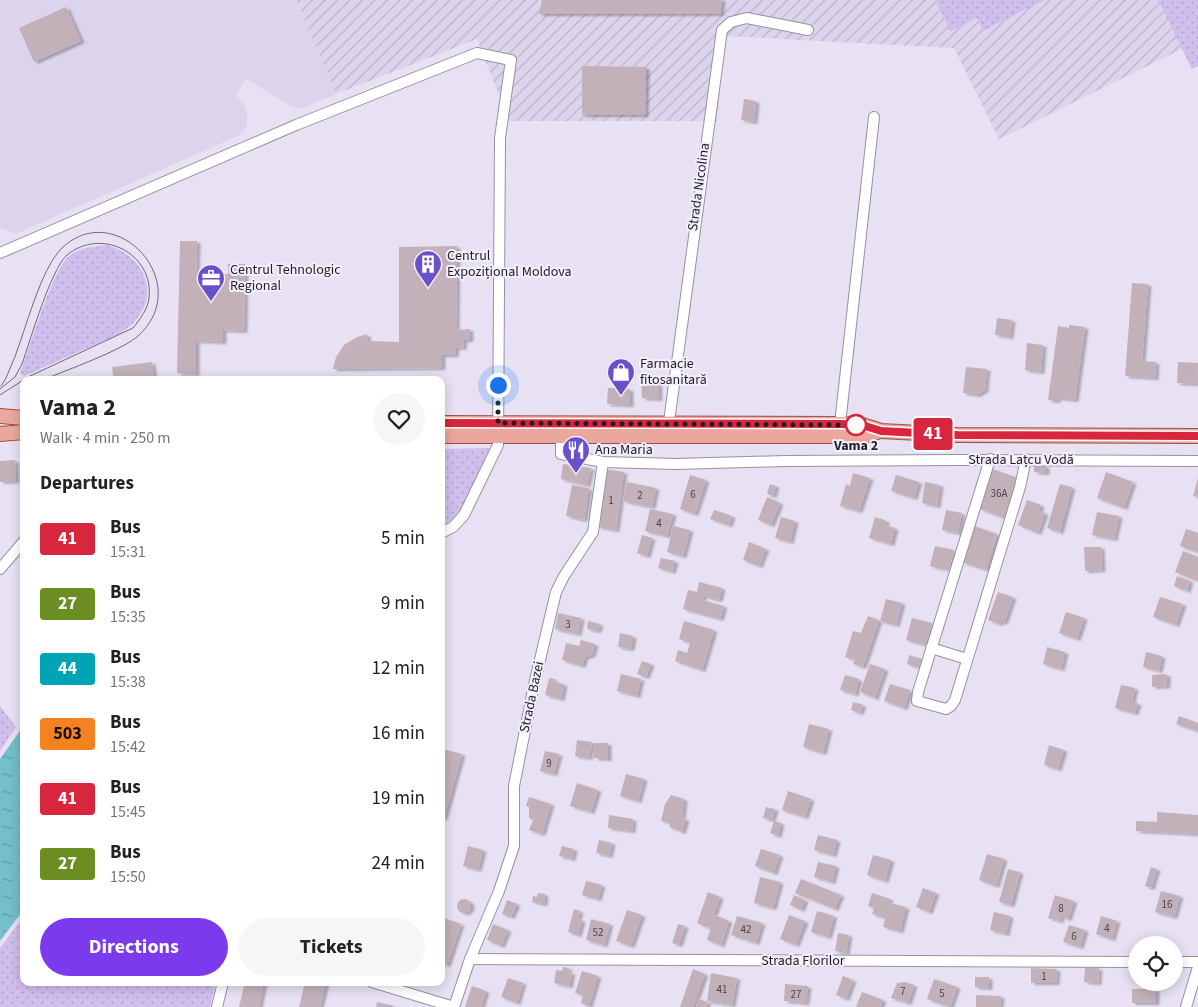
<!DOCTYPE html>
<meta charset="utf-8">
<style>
:root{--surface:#fff;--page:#f6f6f6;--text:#222;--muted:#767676;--accent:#7c3aed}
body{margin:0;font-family:"Source Sans 3",sans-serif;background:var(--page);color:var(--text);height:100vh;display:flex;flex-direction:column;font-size:19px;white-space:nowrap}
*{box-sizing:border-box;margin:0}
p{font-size:16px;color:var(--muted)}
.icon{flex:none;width:28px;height:28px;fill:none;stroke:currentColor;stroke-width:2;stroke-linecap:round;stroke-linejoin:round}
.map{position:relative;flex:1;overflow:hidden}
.drawer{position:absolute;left:20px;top:376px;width:425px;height:610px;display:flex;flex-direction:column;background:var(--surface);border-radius:10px;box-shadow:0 2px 12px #0003}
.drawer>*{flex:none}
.badge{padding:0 10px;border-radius:4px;font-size:18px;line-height:32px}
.buttons{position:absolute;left:1128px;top:936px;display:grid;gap:10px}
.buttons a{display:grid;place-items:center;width:55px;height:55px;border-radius:50%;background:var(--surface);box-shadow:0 2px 12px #0003;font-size:25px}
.you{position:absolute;width:25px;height:25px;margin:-12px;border:4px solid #fff;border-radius:50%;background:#1a73e8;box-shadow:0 0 0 8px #1a73e833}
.map>.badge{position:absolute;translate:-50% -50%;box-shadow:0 0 0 2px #fff}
h2{padding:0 20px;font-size:19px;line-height:45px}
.round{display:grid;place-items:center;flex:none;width:52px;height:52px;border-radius:26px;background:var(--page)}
.headline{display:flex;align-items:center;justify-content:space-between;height:85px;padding:0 20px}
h1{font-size:24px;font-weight:700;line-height:38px}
.action{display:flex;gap:10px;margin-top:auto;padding:10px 20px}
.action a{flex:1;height:58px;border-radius:30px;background:var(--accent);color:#fff;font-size:20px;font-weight:700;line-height:58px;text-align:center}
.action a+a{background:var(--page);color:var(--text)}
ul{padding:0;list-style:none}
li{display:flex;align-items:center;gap:15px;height:65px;padding:0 20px}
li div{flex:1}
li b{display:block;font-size:19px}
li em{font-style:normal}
li .badge{min-width:55px;font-weight:700;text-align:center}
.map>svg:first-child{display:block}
.built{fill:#dcd3ec}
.industrial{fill:url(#industrial-furrows)}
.grass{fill:url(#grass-dots)}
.water{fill:url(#water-ripples)}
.building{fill:#c3b1ba;filter:url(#shadow)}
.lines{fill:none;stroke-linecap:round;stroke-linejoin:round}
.minor-casing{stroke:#9791a1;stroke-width:12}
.major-casing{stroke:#9d5247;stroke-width:16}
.minor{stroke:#fff;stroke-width:10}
.major{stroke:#eca79c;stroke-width:14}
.tram{stroke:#6f6b76;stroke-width:1}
.line-casing{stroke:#fff;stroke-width:11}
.line{stroke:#d7263d;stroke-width:8}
.walk{stroke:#211f25;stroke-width:5;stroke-dasharray:0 9}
.stop-dot{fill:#fff;stroke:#d7263d;stroke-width:2.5}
.labels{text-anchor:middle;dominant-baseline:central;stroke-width:4;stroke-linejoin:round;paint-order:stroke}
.number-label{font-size:11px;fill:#4a444a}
.street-label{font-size:14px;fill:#211f25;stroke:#f4effd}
.poi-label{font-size:14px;fill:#211f25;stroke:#f4effd;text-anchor:start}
.stop-label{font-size:14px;font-weight:bold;fill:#211f25;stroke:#f4effd}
</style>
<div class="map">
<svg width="1198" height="1007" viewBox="0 0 1198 1007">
<defs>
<pattern id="industrial-furrows" width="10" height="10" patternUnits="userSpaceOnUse" patternTransform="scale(1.25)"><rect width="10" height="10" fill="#dcd3ec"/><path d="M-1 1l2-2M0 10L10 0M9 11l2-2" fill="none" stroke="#bcb5ca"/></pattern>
<pattern id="grass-dots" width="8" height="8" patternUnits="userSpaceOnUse" patternTransform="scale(1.25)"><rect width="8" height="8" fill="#d0beed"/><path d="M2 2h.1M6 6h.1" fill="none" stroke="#b2a3cb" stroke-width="1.8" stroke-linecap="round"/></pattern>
<pattern id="water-ripples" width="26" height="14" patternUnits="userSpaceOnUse" patternTransform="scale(1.25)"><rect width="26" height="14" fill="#74bfc9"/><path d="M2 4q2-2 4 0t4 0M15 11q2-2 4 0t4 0" fill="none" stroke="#5f9ba3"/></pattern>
<filter id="shadow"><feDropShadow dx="3.5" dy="2" stdDeviation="1" flood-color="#0004"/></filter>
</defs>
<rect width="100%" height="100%" fill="#e7e1f3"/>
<path class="built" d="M0,0H296L336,94L300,109L292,107L246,79L235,96L243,102L247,113V125L242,134L16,234L0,228Z"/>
<path class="industrial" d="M296,0H1198V41L999,139L954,48L725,36L717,121H509L477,39L336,94Z"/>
<g class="grass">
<path d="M935,0H1044L983,31L977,18L950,31Z"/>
<path d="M1158,0H1198V66L1192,69Z"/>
<path d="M107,245C154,259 162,309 119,334L24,376L20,373C30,347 51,275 67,258C78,247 93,247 107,245Z"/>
<path d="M491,448C479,474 467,514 441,527V449Z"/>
<path d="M0,706L16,727L0,751Z"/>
<path d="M24,916V982L215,983L210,1007H0V948Z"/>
</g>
<path class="water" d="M24,725V909L0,941V759Z"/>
<g class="building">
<path d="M542,0H722L720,14H539Z"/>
<path d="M66,7L81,41L34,62L19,28Z"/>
<path d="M582,66L646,67L645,115H582Z"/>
<path d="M744,99L756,101L754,122L741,120Z"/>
<path d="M180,241H197L196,274H228V264H245L244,331L223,330V342L196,341V374L177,373Z"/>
<path d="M457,246L456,330L470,329V340H464L463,348L456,347L455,355H442V368L333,369L336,357L344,345L357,337L367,334L368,341L399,342V247Z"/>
<path d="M1132,283L1148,284L1142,361L1156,362L1155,378L1125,376Z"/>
<path d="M997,318L1012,320L1010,337L995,335Z"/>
<path d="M1069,325L1085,327L1075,400L1057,398V401L1048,400L1058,326L1069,328Z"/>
<path d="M1027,343L1043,345L1041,372L1025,370Z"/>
<path d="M152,362L154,380H114L112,367Z"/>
<path d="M1178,362L1198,363L1197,384L1177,383Z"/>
<path d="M966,367L987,369L985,390L977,395L963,393Z"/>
<path d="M641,376H658L659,399L642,398Z"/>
<path d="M608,388L630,389V405L607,404Z"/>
<path d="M15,460L16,481L0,482V461Z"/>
<path d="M563,464L591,468L587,485L561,479Z"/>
<path d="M1034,465L1046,466V473L1034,472Z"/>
<path d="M605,469L624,472L616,530L598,527Z"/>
<path d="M993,469L1018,478L1004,518L980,509Z"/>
<path d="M1106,472L1133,482L1124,508L1097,498Z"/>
<path d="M853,473L870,478L859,511L840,506L846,484L850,486Z"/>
<path d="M690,475L706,480L695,514L680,509Z"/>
<path d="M896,475L919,482L914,498L891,491Z"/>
<path d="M1198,478V497L1193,496Z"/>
<path d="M627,482L656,488L652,507L623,501Z"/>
<path d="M925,482L940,485L937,506L922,503Z"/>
<path d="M770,484L776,486L773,496L767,494Z"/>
<path d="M1060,484L1072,487L1060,532L1047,528Z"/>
<path d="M572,485L589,488L584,520L566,516Z"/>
<path d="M767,497L780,503L771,525L758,520Z"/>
<path d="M1027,500L1041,505L1039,511L1045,513L1038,533L1018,525Z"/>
<path d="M650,509L673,514L667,536L645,531Z"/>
<path d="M714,510L732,516L729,525L710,519Z"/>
<path d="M946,510L962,513L958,533L942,530Z"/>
<path d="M1097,512L1119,516L1114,539L1092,535Z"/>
<path d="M781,517L795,521L790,542L775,538Z"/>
<path d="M875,517L887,521L885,525L895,528L891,544L869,538Z"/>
<path d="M673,526L690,530L683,556L667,552Z"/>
<path d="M974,526L997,534L986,570L962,562Z"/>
<path d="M1186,529L1198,533V552L1180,546Z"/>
<path d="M642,535L652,538L647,556L637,553Z"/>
<path d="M749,542L766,549L759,566L743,560Z"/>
<path d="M935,546L954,550L949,570L930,566Z"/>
<path d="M1084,547H1101L1102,570L1085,571Z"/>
<path d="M1183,551L1198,557V581L1175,572Z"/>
<path d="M661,558L675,561L672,572L658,568Z"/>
<path d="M1177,576L1190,581L1187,591L1174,586Z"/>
<path d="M699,582L722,588L719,600L703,596L702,600L724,606L720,619L683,609L688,590L697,592Z"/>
<path d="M998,592L1013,597L1004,623L1001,621L1000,624L988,620Z"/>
<path d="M1160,597L1183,604L1176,625L1153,617Z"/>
<path d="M886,599L902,603L896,625L880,621Z"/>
<path d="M1066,612L1084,618L1077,639L1059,633Z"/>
<path d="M558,613L581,618L578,634L555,629Z"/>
<path d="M868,616L879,620L863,667L853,664L855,660L845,657L853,631L861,633Z"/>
<path d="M912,618L932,623L926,645L906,640Z"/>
<path d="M588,621L600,624L598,631L587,629Z"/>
<path d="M684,621L714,630L702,670L675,661L678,650L687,653L690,643L679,639Z"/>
<path d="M620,633L633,636L631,649L618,647Z"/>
<path d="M581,640L595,644L592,655L585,657L582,666L562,660L566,643L579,646Z"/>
<path d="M1047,647L1065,652L1061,669L1043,664Z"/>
<path d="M1146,652L1162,656L1159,671L1143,667Z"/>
<path d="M909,655L922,659L920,668L907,664Z"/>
<path d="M642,661L651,664L646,677L637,674Z"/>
<path d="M870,664L885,669L875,698L860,692Z"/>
<path d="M621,674L641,679L637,696L617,691Z"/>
<path d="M1167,674V686L1152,687V675Z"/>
<path d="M845,675L859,679L855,694L840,690Z"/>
<path d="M549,678L555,679L554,682L564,684L561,699L545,695Z"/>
<path d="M890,684L910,690L904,708L884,701Z"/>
<path d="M1121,685L1135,688L1132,702L1138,703L1135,713L1115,708Z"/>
<path d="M853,702L863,705L860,713L851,710Z"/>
<path d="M1179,716L1198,723L1197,731L1176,724Z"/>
<path d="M809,724L829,729L823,753L803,747Z"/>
<path d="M577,740L592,742L589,758L575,756Z"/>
<path d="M594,743H608V759L594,758Z"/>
<path d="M1049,745L1064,750L1058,769L1044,765Z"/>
<path d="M441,749L462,754L444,818H441Z"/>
<path d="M545,751L559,754L554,774L540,771Z"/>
<path d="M626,774L644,779L638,801L620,796Z"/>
<path d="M577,783L598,790L591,812L570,806Z"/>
<path d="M788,791L811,799L805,817L782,810Z"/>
<path d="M671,795L684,799L682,818L686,819L682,832L669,827L671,823L661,821L665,804Z"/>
<path d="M529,797L551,804L542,834L529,830L533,820L529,818V807L526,806Z"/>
<path d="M766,807L775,809L772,820L763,818Z"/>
<path d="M1157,812L1198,815V834L1136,831V821L1157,822Z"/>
<path d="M609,815L633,819L632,831L608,828Z"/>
<path d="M774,821L781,823L778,836L770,833Z"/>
<path d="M818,835L837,840L833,855L814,850Z"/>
<path d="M599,840L612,843L609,856L596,853Z"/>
<path d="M468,846L483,850L478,870L463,866Z"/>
<path d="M562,846L574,849L572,859L559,856Z"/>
<path d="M761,849L780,855L774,873L755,866Z"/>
<path d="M987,854L1004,859L996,886L979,880Z"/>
<path d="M873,855L891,860L885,881L867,875Z"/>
<path d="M818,862L836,866L832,882L814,877Z"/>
<path d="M1151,867L1157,869L1151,888L1145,886Z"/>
<path d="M1008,869L1020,872L1011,905L999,902Z"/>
<path d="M760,877L780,882L773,908L754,903Z"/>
<path d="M801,879L841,895L835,909L795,893Z"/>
<path d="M586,881L602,885L598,899L582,895Z"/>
<path d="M923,888L936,893L929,912L916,907Z"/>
<path d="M1161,891L1180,896L1174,917L1155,912Z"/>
<path d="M708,892L720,897L709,928L697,923Z"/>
<path d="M538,893L545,894L544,904L532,902L533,896L537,897Z"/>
<path d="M872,893L890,899L883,917L872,914L874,908L868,906Z"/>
<path d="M794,895L805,900L801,910L790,905Z"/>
<path d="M1055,895L1074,901L1068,919L1061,916L1060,921L1048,918Z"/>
<circle cx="464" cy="906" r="7"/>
<path d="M507,900L517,904L511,917L502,914Z"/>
<path d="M889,903L906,907L900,931L883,927Z"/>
<path d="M574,909L580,911L578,919L582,920L578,935L568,932Z"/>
<path d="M627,910L642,915L631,946L616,941Z"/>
<path d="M817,911L834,916L828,937L811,932Z"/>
<path d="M994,912L1010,916L1006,934L990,930Z"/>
<path d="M715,915L729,921L721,945L707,940Z"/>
<path d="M789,915L805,921L796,945L780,939Z"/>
<path d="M737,916L762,923L756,943L731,935Z"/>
<path d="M1101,916L1117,921L1112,939L1096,934Z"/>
<path d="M444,918L461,924L447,965L441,963V947L446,934L441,932Z"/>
<path d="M591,919L610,924L604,945L586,940Z"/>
<path d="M493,924L508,930L501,946L487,940Z"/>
<path d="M678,924L685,926L679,945L672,943Z"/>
<path d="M1069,925L1085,930L1080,947L1063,942Z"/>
<path d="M838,933L849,935L846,953L835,951Z"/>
<path d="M563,967L569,968L568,972L572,973L569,986L554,983L556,970L562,971Z"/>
<path d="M1031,968L1057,969L1056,983H1031Z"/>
<path d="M1085,968H1099L1098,983L1084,982Z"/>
<path d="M693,969L705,974L693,1007H680Z"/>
<path d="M582,971L598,976L589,1006L581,1003L583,995L575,993Z"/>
<path d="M711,973L737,978L732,1005L707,1001Z"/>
<path d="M843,976L853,980L846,999L836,995Z"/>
<path d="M975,977H989V988L975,987Z"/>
<path d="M508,978L523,983L517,1003L501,997Z"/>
<path d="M934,979L957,987L950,1007L927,999Z"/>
<path d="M245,982H264L259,1007H239Z"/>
<path d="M305,982H326L320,1007H299Z"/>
<path d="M905,982L914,985L908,1003L891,998L897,983Z"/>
<path d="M785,984L808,986L806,1003L784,1001Z"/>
<path d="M472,986L486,991L481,1007H465Z"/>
<rect x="1132" y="989" width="24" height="14"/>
<path d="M862,992L883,1000L880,1007H856Z"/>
<path d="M976,995L1001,996L1000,1007H976Z"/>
<path d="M698,999L708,1002L706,1007H696Z"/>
<path d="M377,1002L394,1006V1007H376Z"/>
</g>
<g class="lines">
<g class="minor-casing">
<g id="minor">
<path d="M0,253L296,125L477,53L511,60L500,138L498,445L464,515L453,527L441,533"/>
<path d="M840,424L874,117"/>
<path d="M561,429V454L603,462L675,464L785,461L957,460L1198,461"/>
<path d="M668,429L722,30L731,22L747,18L808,30"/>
<path d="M990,459L918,692L917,701L946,709L951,706L955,700L1020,487L1026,459"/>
<path d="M0,569L24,541"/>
<path d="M931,648L967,659"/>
<path d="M470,959L1136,962"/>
<path d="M1174,962H1198"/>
<path d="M372,982L454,1007"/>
<path d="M217,1007L223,982"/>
<path d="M454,1007L470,959L499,891L514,846V786L534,685L556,592L564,576L593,532L603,462"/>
<path d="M1186,1007L1198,967"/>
</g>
</g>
<g class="major-casing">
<g id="major">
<path d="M0,416L24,418"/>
<path d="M441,423L840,424L862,425L881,431L957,435L1198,436"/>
<path d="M0,434L24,432"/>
<path d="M441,436H863L880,431"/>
</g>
</g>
<use href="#minor" class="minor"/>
<use href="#major" class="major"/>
<g class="tram">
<path d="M1,386C7,379 10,367 14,359C26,329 40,270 62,248C116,197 195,283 139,335C124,350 66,370 43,380"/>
<path d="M0,389L15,377L22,364C30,341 51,269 67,255C101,227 154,253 149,298C148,309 140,319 133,328L28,377L0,395"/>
</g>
</g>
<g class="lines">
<g class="line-casing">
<path id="line" d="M441,423L840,424L862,425L881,431L957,435L1198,436"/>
</g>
<use href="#line" class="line"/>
<path class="walk" d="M498,385V423L859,425H856"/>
</g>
<defs>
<g id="building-pin" transform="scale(1.4375)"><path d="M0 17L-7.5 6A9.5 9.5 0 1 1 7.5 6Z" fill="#6951ca" stroke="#f4effd"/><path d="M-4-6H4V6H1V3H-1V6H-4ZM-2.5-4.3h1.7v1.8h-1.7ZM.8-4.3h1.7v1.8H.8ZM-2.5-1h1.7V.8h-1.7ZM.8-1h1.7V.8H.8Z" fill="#fff"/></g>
<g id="office-pin" transform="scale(1.4375)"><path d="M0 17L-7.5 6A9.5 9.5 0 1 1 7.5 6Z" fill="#6951ca" stroke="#f4effd"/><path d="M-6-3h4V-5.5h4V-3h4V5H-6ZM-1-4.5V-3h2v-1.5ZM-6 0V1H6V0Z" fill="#fff"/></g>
<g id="shop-pin" transform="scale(1.4375)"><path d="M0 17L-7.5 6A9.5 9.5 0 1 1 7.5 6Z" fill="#6951ca" stroke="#f4effd"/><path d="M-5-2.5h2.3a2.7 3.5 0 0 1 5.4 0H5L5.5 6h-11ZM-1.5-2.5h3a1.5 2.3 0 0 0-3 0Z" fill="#fff"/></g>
<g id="restaurant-pin" transform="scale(1.4375)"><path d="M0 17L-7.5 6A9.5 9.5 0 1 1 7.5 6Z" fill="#6951ca" stroke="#f4effd"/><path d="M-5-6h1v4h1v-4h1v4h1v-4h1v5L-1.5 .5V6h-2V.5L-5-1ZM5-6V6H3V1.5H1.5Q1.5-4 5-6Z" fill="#fff"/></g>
</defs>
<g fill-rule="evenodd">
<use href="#building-pin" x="428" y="264"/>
<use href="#office-pin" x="211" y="278"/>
<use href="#shop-pin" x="621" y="372"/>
<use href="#restaurant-pin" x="576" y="450"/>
</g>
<circle class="stop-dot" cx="856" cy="425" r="10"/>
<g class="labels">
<g class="number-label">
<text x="999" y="493">36A</text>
<text x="693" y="494">6</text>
<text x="640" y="495">2</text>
<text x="611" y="500">1</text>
<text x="659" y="523">4</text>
<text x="568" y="624">3</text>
<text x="549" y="763">9</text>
<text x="1167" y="904">16</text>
<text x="1061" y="908">8</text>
<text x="1107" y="928">4</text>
<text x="746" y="929">42</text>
<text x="598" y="932">52</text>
<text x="1074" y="936">6</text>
<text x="1044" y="976">1</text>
<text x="722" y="989">41</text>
<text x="903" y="991">7</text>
<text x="942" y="993">5</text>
<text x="796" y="994">27</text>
</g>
<g class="street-label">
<text transform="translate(699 187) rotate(-82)">Strada Nicolina</text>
<text x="1021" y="460">Strada Lațcu Vodă</text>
<text transform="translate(532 697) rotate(-78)">Strada Bazei</text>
<text x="803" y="961">Strada Florilor</text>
</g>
<g class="poi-label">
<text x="447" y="256">Centrul<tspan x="447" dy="16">Expozițional Moldova</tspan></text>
<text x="230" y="270">Centrul Tehnologic<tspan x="230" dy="16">Regional</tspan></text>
<text x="640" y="364">Farmacie<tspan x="640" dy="16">fitosanitară</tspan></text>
<text x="595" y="450">Ana Maria</text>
</g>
<g class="stop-label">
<text x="856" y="446">Vama 2</text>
</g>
</g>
</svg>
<div class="buttons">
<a><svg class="icon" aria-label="locate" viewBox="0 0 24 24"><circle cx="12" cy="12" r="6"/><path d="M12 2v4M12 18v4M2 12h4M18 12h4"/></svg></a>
</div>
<div class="you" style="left:498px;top:385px"></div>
<b class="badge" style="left:933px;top:434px;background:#d7263d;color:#fff">41</b>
<section class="drawer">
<div class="headline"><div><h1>Vama 2</h1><p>Walk · 4 min · 250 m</p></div><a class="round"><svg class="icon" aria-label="heart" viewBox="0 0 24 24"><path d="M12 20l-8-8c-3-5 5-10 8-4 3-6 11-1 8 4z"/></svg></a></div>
<h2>Departures</h2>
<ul>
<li><span class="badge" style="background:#d7263d;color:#fff">41</span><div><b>Bus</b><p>15:31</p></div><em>5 min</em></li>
<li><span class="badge" style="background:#6b8e23;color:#fff">27</span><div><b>Bus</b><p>15:35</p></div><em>9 min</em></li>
<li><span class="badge" style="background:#00a3b4;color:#fff">44</span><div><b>Bus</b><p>15:38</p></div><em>12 min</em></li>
<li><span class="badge" style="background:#f58220;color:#111">503</span><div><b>Bus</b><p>15:42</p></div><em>16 min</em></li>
<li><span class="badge" style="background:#d7263d;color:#fff">41</span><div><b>Bus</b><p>15:45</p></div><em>19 min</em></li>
<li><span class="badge" style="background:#6b8e23;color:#fff">27</span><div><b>Bus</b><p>15:50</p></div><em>24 min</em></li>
</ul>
<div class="action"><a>Directions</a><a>Tickets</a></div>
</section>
</div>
